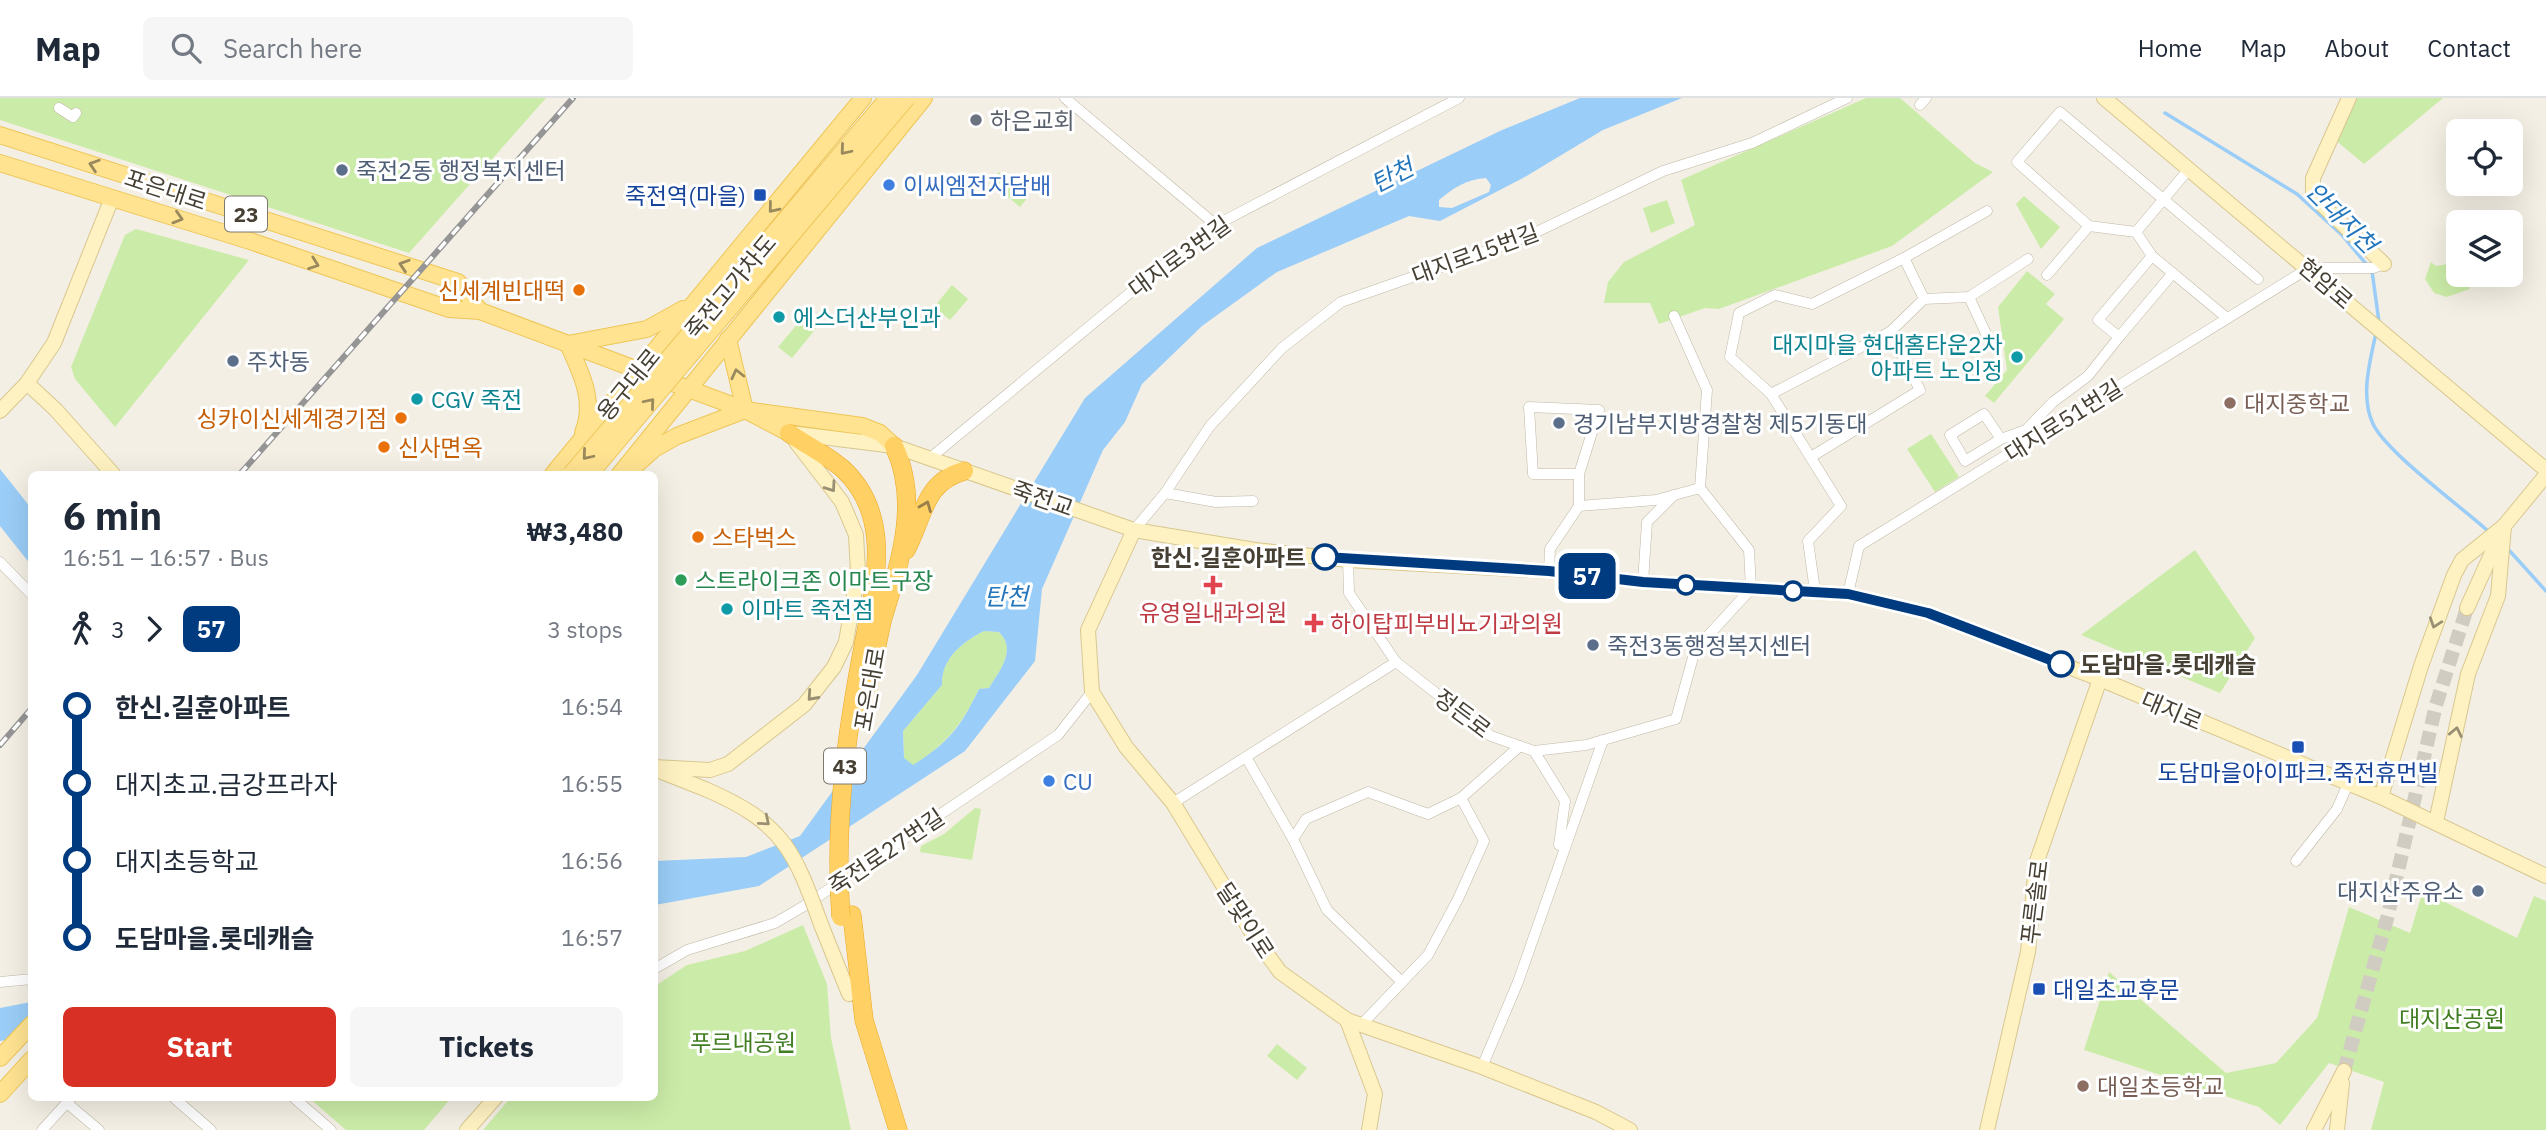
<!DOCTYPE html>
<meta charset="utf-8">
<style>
:root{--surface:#fff;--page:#f6f6f7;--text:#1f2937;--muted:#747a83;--line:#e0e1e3;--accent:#d93025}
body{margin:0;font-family:"IBM Plex Sans","Noto Sans KR",sans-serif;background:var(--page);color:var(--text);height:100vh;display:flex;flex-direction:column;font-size:26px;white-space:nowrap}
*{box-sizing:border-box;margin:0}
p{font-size:23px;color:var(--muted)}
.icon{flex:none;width:38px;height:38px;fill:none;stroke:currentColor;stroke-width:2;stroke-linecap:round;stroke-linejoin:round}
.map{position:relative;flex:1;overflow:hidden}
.drawer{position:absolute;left:28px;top:373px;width:630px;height:630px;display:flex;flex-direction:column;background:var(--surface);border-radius:10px;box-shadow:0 7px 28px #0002}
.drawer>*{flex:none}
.badge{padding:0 14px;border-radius:10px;font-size:24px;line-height:46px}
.fabs{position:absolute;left:2446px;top:21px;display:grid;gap:14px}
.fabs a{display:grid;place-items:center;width:77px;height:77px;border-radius:10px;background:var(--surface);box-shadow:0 7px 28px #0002;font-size:35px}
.map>.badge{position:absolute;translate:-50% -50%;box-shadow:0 0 0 4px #fff}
.legs{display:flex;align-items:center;gap:10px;height:77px;padding:0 35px;font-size:23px}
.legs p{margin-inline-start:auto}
.overview{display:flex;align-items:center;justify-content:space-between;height:119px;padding:0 35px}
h1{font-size:38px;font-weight:800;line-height:52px}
.cta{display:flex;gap:14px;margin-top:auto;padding:14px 35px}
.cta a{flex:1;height:80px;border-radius:10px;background:var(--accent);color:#fff;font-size:28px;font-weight:800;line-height:80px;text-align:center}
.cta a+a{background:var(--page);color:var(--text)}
ul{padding:0 35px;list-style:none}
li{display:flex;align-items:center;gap:24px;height:77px;font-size:26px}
li i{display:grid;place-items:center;width:10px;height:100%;margin:0 9px;background:currentColor}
li i::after{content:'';width:18px;height:18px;margin:-9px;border:5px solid;border-radius:50%;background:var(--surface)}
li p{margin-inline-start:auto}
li:first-child i{background:linear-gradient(#0000 50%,currentColor 0)}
li:last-child i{background:linear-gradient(currentColor 50%,#0000 0)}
header{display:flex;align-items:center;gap:42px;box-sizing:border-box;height:98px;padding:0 35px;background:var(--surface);border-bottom:2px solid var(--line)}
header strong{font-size:33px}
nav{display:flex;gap:38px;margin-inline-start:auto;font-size:24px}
.search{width:490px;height:63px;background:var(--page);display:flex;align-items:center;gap:18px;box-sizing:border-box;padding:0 24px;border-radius:10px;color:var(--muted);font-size:26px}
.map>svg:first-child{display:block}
.green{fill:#cbeca8}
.water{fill:#9acdf7;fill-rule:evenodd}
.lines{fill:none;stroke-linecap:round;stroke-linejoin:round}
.stream{stroke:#9acdf7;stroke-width:3.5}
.secondary-tunnel{stroke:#d1ccc1;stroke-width:14;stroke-dasharray:14 7;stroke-linecap:butt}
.street-casing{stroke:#c0b8a6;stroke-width:11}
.secondary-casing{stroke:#d8c78f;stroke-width:16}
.primary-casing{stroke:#eec657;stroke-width:18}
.highway-casing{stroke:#eba926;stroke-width:19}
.street{stroke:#fff;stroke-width:10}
.secondary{stroke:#fff2c2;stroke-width:14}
.primary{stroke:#ffe391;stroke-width:16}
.highway{stroke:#ffd063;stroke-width:18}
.rail-casing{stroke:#959595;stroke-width:6}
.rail{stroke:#fff;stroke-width:3.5;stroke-dasharray:10;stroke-linecap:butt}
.secondary-bridge-casing{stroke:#d8c78f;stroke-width:16;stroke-linecap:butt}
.primary-bridge-casing{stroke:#eec657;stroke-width:18;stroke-linecap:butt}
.highway-bridge-casing{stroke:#eba926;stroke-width:19;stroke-linecap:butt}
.secondary-bridge{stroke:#fff2c2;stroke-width:14}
.primary-bridge{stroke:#ffe391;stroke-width:16}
.highway-bridge{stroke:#ffd063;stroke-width:18}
.oneway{stroke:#99895d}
.oneway2{stroke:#999073}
.oneway3{stroke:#998049}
.line-1-casing{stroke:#fff;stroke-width:16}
.line-1{stroke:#003b80;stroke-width:10}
.worship-dot{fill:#6b7280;stroke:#fff;stroke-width:2.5}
.service-dot{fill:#5c6f8a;stroke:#fff;stroke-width:2.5}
.shop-dot{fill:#3f7fe0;stroke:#fff;stroke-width:2.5}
.transit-dot{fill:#1a4fb4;stroke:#fff;stroke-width:2.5}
.food-dot{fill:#e8710a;stroke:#fff;stroke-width:2.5}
.culture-dot{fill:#0f9aa8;stroke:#fff;stroke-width:2.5}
.education-dot{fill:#8d6e63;stroke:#fff;stroke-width:2.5}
.stop-1-dot{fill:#fff;stroke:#003b80;stroke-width:3.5}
.leisure-dot{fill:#2e9e5b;stroke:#fff;stroke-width:2.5}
.health-dot{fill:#e0444e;stroke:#fff;stroke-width:2.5}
.labels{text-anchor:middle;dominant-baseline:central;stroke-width:6;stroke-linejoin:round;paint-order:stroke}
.shield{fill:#fff;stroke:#7e7970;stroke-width:2}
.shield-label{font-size:21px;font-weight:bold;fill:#463f33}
.worship-label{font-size:23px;fill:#5b616d;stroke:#fff;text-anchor:start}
.service-label{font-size:23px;fill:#4e5e75;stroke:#fff;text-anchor:start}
.shop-label{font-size:23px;fill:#366cbe;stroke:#fff;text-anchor:start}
.street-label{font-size:23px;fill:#463f33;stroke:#fff}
.transit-label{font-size:23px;fill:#164399;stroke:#fff;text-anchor:end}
.food-label{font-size:23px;fill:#c56008;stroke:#fff;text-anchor:end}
.culture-label{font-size:23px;fill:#0d838f;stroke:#fff;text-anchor:start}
.education-label{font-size:23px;fill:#785e54;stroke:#fff;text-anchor:start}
.stop-label{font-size:23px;font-weight:bold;fill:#463f33;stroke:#fff;text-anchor:end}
.leisure-label{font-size:23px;fill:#27864d;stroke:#fff;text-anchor:start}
.health-label{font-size:23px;fill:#be3a42;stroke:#fff}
.park-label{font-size:23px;fill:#417d21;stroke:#fff}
.water-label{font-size:24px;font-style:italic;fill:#2376bb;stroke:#fff}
</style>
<header>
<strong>Map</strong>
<div class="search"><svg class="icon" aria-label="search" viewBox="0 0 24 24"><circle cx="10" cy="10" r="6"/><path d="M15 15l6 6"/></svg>Search here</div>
<nav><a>Home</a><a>Map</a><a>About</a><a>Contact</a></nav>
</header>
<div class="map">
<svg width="2546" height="1032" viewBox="0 0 2546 1032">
<rect width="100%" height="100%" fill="#f4efe4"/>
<g class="green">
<path d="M0,0H546L409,155L0,22Z"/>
<path d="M1866,0H1900L1975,65L1993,74L1892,148L1719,211L1705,210L1659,226L1650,205H1604L1608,184L1624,164L1695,127L1681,82Z"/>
<path d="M2354,0H2443L2364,66L2333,40Z"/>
<path d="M999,74L1029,98L1020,109L990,84Z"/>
<path d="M2024,98L2060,129L2041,151L2016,106Z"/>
<path d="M1667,102L1675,125L1651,135L1643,110Z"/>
<path d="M136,131L249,162L115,329L75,281L71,269L125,137Z"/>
<path d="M2431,164L2436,168L2448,166L2459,169V177H2467L2470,191L2447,199L2434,195L2425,181Z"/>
<path d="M2027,173L2055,196L2046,206L2064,221L1994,305L1985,298L2007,272L1998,209Z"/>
<path d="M952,187L968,201L950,222L934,209Z"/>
<path d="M805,217L818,228L792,260L778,249Z"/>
<path d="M1931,336L1959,379L1935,394L1907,351Z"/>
<path d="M2195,452L2255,540L2220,595L2081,537Z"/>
<path d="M984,533L999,534C1017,552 1000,572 989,590L979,591C961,628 947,645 913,668L904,660L903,633L942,587C941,561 962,544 984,533Z"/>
<path d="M975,710L981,711L972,762L920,754L921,748L944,736Z"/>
<path d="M2423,793L2517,840L2534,798L2546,803V1032H2371L2384,984L2329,965L2280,1027L2259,1009L2084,952L2109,874L2226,975L2276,965L2317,920L2349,809L2410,835Z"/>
<path d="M803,827L827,886L831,940L851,1032H483L511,999H654L655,888L687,867L745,853Z"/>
<path d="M1277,946L1307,970L1297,982L1267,958Z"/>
<path d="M308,999H452L424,1032H346Z"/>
</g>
<g class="water">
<path d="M1580,0H1682L1603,32L1523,80L1440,123L1409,118L1277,174L1202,228L1142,286L1125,324L1103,352L1042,491L1035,563L965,653L759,788L655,807V763L746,759L800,738L917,577L1085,300L1257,150L1502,32ZM1486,80L1491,87L1489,94L1452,110L1439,109V102C1453,90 1467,81 1486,80ZM984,533L999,534C1017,552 1000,572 989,590L979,591C960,630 949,644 913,667L904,660L903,633L942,587C941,561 962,544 984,533Z"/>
<path d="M0,371L31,410V467L0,428Z"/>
<path d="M31,904V938L0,943V910Z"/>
</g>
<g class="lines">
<g class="stream">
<path d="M2165,15L2297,96L2342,137L2367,167"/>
<path d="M2372,173L2379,224"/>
<path d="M2376,235C2370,263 2360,298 2373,326C2387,355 2462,409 2489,434"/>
<path d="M2508,451L2546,493"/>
</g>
<path class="secondary-tunnel" d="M2344,973L2388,817L2436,607L2467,510"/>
<g class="street-casing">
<g id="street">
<path d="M1065,0L1216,127"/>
<path d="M1920,7L1926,0"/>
<path d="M59,10L73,19L76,15"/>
<path d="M2189,71L2136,134L2152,158L2227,220"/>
<path d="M2136,134L2089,128L2017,64L2060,14L2258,181"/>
<path d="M2152,158L2098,222L2119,239L2173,175"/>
<path d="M2047,177L2089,128"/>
<path d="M1969,199L1988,240"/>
<path d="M1924,201L1904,160L1987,113"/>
<path d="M1674,218L1707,292L1700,390"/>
<path d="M1890,234L1924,201L1969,199L2028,161"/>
<path d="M1771,296L1730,259L1739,215L1775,197L1812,206L1904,160"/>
<path d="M2001,341L1984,316L1950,337L1965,363L2001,341L2026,332L2053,304L2088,278L2119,239"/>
<path d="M1811,359L1920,292L1890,234L1771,296L1841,408L1808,443L1815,493"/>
<path d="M929,361L1194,142L1216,127L1459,0"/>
<path d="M1165,395L1216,404L1253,403"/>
<path d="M1579,408V376L1599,312L1529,309L1533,376H1579"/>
<path d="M1134,432L1165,395L1210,328L1282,250L1341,204L1524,140L1663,73L1752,45L1847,0"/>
<path d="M1348,462L1349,495L1396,564L1491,638L1534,653L1586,647L1676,621L1695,552L1751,491L1749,452L1700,390L1656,402L1579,408L1550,451L1549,473"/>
<path d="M0,464L32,497"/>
<path d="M1643,484L1647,424L1674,397"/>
<path d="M1848,496L1859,448L2309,170H2373L2384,166"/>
<path d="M1534,653L1565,703L1559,747"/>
<path d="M1246,659L1293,741"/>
<path d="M1173,705L1396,564"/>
<path d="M2296,763L2337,711L2348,686"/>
<path d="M654,871L687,852L775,825L804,808L1058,637L1092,594"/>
<path d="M0,884L32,881"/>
<path d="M1402,884L1327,812L1293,741L1306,721L1368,694L1428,716L1461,700"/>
<path d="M1361,927L1428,857L1458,801L1484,743L1461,700L1520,648"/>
<path d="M1482,969L1518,884L1603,642"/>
<path d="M173,999L211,1032"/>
<path d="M293,999L331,1032"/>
<path d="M67,1005L99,1032"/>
<path d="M42,1032L72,999"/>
</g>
</g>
<g class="secondary-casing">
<g id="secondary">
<path d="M2104,0L2546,372"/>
<path d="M2349,0L2313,80V98L2384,166"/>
<path d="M27,285L56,312L113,376"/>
<path d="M0,313L27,285L54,245L112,100"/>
<path d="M790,335L894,348L1134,432L1255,452L1348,462L1549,473L1643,484L1848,496L1928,515L2100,581L2381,699L2546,778"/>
<path d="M1134,432L1088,532L1092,594L1126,649L1173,705L1254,838L1280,874L1347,922L1482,969L1596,1014L1630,1032"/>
<path d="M2467,510L2504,428L2546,377"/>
<path d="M654,669L710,672L728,666L804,607L834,569L846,544L858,474L856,437L842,404L796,344"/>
<path d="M662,674L705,691"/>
<path d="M2381,699L2421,568L2454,477L2462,462L2504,428"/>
<path d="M2436,724L2468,576L2498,498L2504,428"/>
<path d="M822,829L849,896"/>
<path d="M1347,922L1375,996L1369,1032"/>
<path d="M467,1032L496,999"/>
<path d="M1987,1032L2028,854L2036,766L2100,581"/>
<path d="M2314,1032L2344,973"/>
<path d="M2337,1032L2342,985"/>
</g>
</g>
<g class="primary-casing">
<g id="primary">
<path d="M0,37L458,184L480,213"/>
<path d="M0,65L250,143L449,211L480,213L745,312L789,335"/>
<path d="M728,241L745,312"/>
<path d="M583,335C596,303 581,275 568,246L647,231L683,211"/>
<path d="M635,368L654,351L677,338L745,312L862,328L880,335L894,348"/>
<path d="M553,376L863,0"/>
<path d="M620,376L924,0"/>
<path d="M0,960L32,926"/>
<path d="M0,996L32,961"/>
</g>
</g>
<g class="highway-casing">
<g id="highway">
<path d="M789,335C806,347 827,357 843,371C886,411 879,468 869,519"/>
<path d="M906,452C924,418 924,384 964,373"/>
<path d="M882,523C899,467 921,405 894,348"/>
<path d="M852,817L864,922L898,1032"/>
</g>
</g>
<use href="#street" class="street"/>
<use href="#secondary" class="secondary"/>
<use href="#primary" class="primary"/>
<use href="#highway" class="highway"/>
<g class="rail-casing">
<g id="rail">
<path d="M240,376L573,0"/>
<path d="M0,647L32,610"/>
</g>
</g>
<use href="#rail" class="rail"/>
<g class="secondary-bridge-casing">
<path id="secondary-bridge" d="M705,691C784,725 794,752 822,829"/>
</g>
<g class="primary-bridge-casing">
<g id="primary-bridge">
<path d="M571,376L888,0"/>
<path d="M590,376L907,0"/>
</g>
</g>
<g class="highway-bridge-casing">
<g id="highway-bridge">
<path d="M862,619L882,523"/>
<path d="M841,819C833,718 849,617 869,519"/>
</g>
</g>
<use href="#secondary-bridge" class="secondary-bridge"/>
<use href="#primary-bridge" class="primary-bridge"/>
<use href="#highway-bridge" class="highway-bridge"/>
</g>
<defs><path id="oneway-chevron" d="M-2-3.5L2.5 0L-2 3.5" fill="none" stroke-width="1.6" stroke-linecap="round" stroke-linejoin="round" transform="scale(1.75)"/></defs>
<g class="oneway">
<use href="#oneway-chevron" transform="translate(845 52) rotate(130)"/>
<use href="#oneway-chevron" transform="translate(94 67) rotate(-162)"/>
<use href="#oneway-chevron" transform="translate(773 110) rotate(129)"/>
<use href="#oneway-chevron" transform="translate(178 120) rotate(17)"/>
<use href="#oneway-chevron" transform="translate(314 166) rotate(20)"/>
<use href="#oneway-chevron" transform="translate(404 167) rotate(-162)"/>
<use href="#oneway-chevron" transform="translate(737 276) rotate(-103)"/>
<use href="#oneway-chevron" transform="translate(650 305) rotate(-50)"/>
<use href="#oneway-chevron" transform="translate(587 357) rotate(130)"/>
</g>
<g class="oneway2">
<use href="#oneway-chevron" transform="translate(831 389) rotate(55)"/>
<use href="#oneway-chevron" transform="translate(2435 525) rotate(109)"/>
<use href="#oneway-chevron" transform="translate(812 598) rotate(132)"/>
<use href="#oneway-chevron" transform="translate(2456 634) rotate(-78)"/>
<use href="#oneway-chevron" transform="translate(765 723) rotate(40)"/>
</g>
<use class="oneway3" href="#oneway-chevron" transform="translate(926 408) rotate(-68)"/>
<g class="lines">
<g class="line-1-casing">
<path id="line-1" d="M1325,459L1549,473L1643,484L1848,496L1928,515L2061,566"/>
</g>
<use href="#line-1" class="line-1"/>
</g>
<circle class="worship-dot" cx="976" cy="22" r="7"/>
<g class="service-dot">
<circle cx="342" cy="72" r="7"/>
<circle cx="233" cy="263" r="7"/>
<circle cx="1559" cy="325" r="7"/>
<circle cx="1593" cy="547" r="7"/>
<circle cx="2478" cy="793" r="7"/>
</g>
<g class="shop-dot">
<circle cx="889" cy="87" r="7"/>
<circle cx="1049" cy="683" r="7"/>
</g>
<g class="transit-dot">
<rect x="753" y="90" width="14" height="14" rx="3.5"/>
<rect x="2291" y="642" width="14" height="14" rx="3.5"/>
<rect x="2032" y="884" width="14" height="14" rx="3.5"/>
</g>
<g class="food-dot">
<circle cx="579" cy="192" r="7"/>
<circle cx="401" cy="320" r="7"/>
<circle cx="384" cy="349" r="7"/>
<circle cx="698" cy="439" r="7"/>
</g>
<g class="culture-dot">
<circle cx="779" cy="219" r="7"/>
<circle cx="2017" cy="259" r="7"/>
<circle cx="417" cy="301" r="7"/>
<circle cx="727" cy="511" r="7"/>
</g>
<g class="education-dot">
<circle cx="2230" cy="305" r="7"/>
<circle cx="2083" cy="988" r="7"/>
</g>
<g class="stop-1-dot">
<circle cx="1325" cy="459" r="12"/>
<circle cx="1686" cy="487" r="9"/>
<circle cx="1793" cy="493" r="9"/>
<circle cx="2061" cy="566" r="12"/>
</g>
<circle class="leisure-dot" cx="681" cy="482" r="7"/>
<g class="health-dot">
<path d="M1209.5 476.5h7v7h7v7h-7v7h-7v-7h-7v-7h7z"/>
<path d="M1310.5 514.5h7v7h7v7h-7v7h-7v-7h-7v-7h7z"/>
</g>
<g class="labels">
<g class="shield">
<rect x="225" y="98.5" width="42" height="35" rx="5"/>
<rect x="824" y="650.5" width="42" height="35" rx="5"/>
</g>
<g class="shield-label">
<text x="246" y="116">23</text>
<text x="845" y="668">43</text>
</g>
<g class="worship-label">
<text x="990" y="22">하은교회</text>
</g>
<g class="service-label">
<text x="356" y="72">죽전2동 행정복지센터</text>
<text x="247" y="263">주차동</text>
<text x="1573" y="325">경기남부지방경찰청 제5기동대</text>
<text x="1607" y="547">죽전3동행정복지센터</text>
<text x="2464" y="793" text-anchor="end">대지산주유소</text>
</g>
<g class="shop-label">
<text x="903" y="87">이씨엠전자담배</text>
<text x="1063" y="683">CU</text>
</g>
<g class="street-label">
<text transform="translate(166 91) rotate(18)">포은대로</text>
<text transform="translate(1475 155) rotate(-20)">대지로15번길</text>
<text transform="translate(1179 158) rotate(-36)">대지로3번길</text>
<text transform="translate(2326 185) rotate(41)">현암로</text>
<text transform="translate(730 188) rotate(-50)">죽전고가차도</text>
<text transform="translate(628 286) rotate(-51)">용구대로</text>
<text transform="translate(2063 322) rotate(-32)">대지로51번길</text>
<text transform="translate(1043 400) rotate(19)">죽전교</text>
<text transform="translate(869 591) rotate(-80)">포은대로</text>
<text transform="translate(2172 612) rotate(23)">대지로</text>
<text transform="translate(1463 615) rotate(37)">정든로</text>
<text transform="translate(886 753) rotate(-34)">죽전로27번길</text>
<text transform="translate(2034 804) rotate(-83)">푸른솔로</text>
<text transform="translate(1246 822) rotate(57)">달맞이로</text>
</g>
<g class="transit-label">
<text x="746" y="97">죽전역(마을)</text>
<text x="2298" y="674" text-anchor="middle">도담마을아이파크.죽전휴먼빌</text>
<text x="2053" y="891" text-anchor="start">대일초교후문</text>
</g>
<g class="food-label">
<text x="565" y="192">신세계빈대떡</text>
<text x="387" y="320">싱카이신세계경기점</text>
<text x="398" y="349" text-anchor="start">신사면옥</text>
<text x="712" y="439" text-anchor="start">스타벅스</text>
</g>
<g class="culture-label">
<text x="793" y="219">에스더산부인과</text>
<text x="2003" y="246" text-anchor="end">대지마을 현대홈타운2차<tspan x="2003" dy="26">아파트 노인정</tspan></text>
<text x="431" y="301">CGV 죽전</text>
<text x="741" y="511">이마트 죽전점</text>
</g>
<g class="education-label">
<text x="2244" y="305">대지중학교</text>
<text x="2097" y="988">대일초등학교</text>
</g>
<g class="stop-label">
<text x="1306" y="459">한신.길훈아파트</text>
<text x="2080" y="566" text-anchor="start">도담마을.롯데캐슬</text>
</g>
<g class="leisure-label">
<text x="695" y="482">스트라이크존 이마트구장</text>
</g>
<g class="health-label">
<text x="1213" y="514">유영일내과의원</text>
<text x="1330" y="525" text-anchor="start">하이탑피부비뇨기과의원</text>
</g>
<g class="park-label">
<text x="2452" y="920">대지산공원</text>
<text x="743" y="944">푸르내공원</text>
</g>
<g class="water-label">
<text transform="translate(1392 77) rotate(-27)">탄천</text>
<text transform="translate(2342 119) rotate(45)">안대지천</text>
<text x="1006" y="498">탄천</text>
</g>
</g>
</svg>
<div class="fabs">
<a><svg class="icon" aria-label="locate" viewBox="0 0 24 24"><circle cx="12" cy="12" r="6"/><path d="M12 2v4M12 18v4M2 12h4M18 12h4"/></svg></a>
<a><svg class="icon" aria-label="layers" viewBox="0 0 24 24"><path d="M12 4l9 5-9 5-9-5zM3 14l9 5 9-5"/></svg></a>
</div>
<b class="badge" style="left:1587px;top:478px;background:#003b80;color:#fff">57</b>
<section class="drawer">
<div class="overview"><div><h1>6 min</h1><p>16:51 – 16:57 · Bus</p></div><b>₩3,480</b></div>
<div class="legs"><svg class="icon" aria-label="walk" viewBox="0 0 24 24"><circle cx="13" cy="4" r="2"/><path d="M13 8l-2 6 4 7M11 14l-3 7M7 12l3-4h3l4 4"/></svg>3<svg class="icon" aria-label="forward" viewBox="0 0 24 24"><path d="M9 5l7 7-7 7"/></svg><b class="badge" style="background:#003b80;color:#fff">57</b><p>3 stops</p></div>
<ul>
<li><i style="color:#003b80"></i><b>한신.길훈아파트</b><p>16:54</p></li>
<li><i style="color:#003b80"></i><span>대지초교.금강프라자</span><p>16:55</p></li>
<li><i style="color:#003b80"></i><span>대지초등학교</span><p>16:56</p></li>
<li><i style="color:#003b80"></i><b>도담마을.롯데캐슬</b><p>16:57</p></li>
</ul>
<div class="cta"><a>Start</a><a>Tickets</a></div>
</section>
</div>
